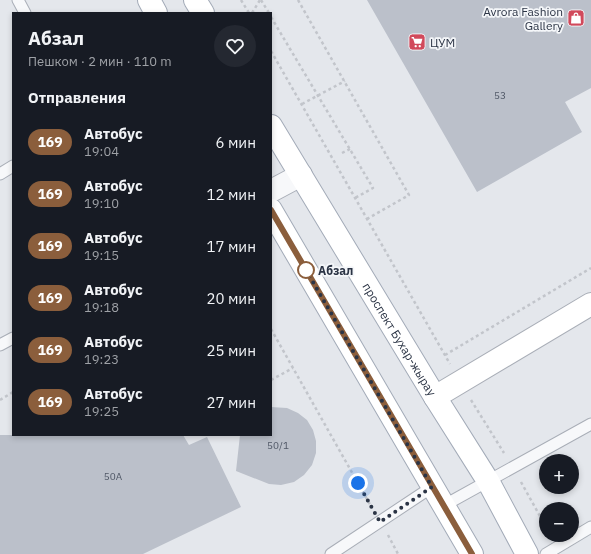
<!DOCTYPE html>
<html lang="ru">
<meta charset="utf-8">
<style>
:root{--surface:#171b24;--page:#242831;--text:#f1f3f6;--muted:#9ea1a6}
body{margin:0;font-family:"IBM Plex Sans",sans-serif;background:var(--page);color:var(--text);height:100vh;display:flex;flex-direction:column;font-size:15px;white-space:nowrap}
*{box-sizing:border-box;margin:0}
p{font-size:13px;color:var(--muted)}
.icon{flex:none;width:22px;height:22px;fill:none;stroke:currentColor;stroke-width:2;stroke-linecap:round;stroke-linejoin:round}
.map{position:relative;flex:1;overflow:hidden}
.side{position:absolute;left:12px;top:12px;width:260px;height:424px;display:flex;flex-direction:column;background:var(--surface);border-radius:0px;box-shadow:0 2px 6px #0003}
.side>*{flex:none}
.badge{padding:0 8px;border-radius:13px;font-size:14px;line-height:26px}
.buttons{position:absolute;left:539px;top:454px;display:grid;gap:8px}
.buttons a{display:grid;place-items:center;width:40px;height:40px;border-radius:50%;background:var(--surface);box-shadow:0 2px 6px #0003;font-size:20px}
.you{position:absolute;width:20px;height:20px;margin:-10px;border:3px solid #fff;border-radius:50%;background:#1a73e8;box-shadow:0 0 0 6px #1a73e833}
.map>.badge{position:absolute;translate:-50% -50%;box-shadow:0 0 0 2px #fff}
h2{padding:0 16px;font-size:15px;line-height:36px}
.round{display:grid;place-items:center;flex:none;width:42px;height:42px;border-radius:21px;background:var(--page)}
.head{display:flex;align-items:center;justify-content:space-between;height:68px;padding:0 16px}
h1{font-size:19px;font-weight:800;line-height:30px}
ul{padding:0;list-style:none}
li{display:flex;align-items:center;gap:12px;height:52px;padding:0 16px}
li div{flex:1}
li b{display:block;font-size:15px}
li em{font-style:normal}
li .badge{min-width:44px;font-weight:700;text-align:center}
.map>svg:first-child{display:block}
.building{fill:#bbc0ca}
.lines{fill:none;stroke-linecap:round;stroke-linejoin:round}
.lane-casing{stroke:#a9aeb7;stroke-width:13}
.street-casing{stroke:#a9aeb7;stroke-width:24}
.secondary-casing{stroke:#a9aeb7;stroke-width:24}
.primary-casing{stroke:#a3abb8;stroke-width:24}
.path{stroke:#c2c5cb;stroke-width:2.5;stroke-dasharray:3 3;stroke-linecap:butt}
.lane{stroke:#f7f8fa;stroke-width:11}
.street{stroke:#f7f8fa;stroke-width:22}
.secondary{stroke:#fff;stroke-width:22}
.primary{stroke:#fff;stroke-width:22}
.line-casing{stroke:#fff;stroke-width:9}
.line{stroke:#8b5e3c;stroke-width:6}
.walk{stroke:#2b3445;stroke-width:4;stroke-dasharray:0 7.2}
.stop-dot{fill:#fff;stroke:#8b5e3c;stroke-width:2}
.labels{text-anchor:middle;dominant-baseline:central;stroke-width:3.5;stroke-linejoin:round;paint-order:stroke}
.number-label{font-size:10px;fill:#4f5766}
.poi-label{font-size:12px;fill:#2b3445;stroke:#f4f6f9;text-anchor:end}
.stop-label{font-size:12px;font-weight:bold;fill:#2b3445;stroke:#f4f6f9;text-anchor:start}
.street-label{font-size:12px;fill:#2b3445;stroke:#f4f6f9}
</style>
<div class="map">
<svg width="591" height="554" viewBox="0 0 591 554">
<rect width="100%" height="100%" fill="#e4e7ec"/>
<g class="building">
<path d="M367,0H591V88L565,102L582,132L477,192Z"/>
<path d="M271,407L287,408L298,413L307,420L313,430L316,441V453L312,465L304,475L294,482L281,485L269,484L236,471L240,435H271Z"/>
<path d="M0,435H183L189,445L207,437L241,507L143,554H0Z"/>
</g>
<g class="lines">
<g class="lane-casing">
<g id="lane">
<path d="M18,0L25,13"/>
<path d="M0,174L13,166"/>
<path d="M0,345L13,338"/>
<path d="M443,506L591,424"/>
<path d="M331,554L432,487"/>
<path d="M546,554L591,527"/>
</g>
</g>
<g class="street-casing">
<path id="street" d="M271,191L301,175"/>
</g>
<g class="secondary-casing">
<path id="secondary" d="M435,397L591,304"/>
</g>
<g class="primary-casing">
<g id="primary">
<path d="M149,0L156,13"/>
<path d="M195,0L203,13"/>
<path id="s1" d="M271,126L435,397L488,481L527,554"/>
<path d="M271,210L472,554"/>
</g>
</g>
<g class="path">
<path d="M241,0L249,13"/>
<path d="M261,0L269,13"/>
<path d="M298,0L409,195L367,219"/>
<path d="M252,13L260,0"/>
<path d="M271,17L373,188L355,198"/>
<path d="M271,51L450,364"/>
<path d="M302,104L345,81"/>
<path d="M342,153L350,149"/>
<path d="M271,329L372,508"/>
<path d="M445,355L591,268"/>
<path d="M271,380L293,368"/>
<path d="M0,400L13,392"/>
<path d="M471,400L504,453"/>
<path d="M521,482L546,527"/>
<path d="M388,535L398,554"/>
</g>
<use href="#lane" class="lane"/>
<use href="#street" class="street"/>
<use href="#secondary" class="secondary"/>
<use href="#primary" class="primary"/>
</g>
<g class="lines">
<g class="line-casing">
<path id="line" d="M271,210L472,554"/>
</g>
<use href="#line" class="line"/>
<path class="walk" d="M306,270L432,487L380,522L358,483"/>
</g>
<defs>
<g id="shop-square" transform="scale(0.9)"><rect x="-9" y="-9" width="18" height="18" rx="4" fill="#d1495b" stroke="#f4f6f9"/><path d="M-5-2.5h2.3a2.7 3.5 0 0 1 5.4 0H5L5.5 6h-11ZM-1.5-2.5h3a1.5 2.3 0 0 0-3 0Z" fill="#fff"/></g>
<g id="supermarket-square" transform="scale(0.9)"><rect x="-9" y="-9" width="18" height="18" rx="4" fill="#d1495b" stroke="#f4f6f9"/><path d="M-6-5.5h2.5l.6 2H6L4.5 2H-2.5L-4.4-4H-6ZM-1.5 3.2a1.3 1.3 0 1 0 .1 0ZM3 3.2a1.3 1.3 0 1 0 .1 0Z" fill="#fff"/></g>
</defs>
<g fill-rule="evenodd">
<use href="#shop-square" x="576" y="18"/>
<use href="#supermarket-square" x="417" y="42"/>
</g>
<circle class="stop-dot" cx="306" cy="270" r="8"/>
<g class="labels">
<g class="number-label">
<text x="500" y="95">53</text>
<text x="278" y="445">50/1</text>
<text x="113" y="476">50А</text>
</g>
<g class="poi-label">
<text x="563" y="11">Avrora Fashion<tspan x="563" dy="14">Gallery</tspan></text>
<text x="430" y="42" text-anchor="start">ЦУМ</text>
</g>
<g class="stop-label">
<text x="318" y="270">Абзал</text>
</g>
<g class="street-label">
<text stroke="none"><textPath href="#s1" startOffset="249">проспект Бухар-жырау</textPath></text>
</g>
</g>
</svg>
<div class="buttons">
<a>+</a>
<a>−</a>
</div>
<div class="you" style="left:358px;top:483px"></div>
<section class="side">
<div class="head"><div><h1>Абзал</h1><p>Пешком · 2 мин · 110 m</p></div><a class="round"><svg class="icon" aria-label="heart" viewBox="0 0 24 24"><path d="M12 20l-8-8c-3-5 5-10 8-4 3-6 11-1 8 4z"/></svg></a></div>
<h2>Отправления</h2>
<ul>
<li><span class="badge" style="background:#8b5e3c;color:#fff">169</span><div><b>Автобус</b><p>19:04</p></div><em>6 мин</em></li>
<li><span class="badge" style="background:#8b5e3c;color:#fff">169</span><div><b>Автобус</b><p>19:10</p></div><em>12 мин</em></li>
<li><span class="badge" style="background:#8b5e3c;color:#fff">169</span><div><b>Автобус</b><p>19:15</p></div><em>17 мин</em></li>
<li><span class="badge" style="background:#8b5e3c;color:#fff">169</span><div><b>Автобус</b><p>19:18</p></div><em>20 мин</em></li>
<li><span class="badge" style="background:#8b5e3c;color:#fff">169</span><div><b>Автобус</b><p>19:23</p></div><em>25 мин</em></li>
<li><span class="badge" style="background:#8b5e3c;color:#fff">169</span><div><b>Автобус</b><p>19:25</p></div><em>27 мин</em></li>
</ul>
</section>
</div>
